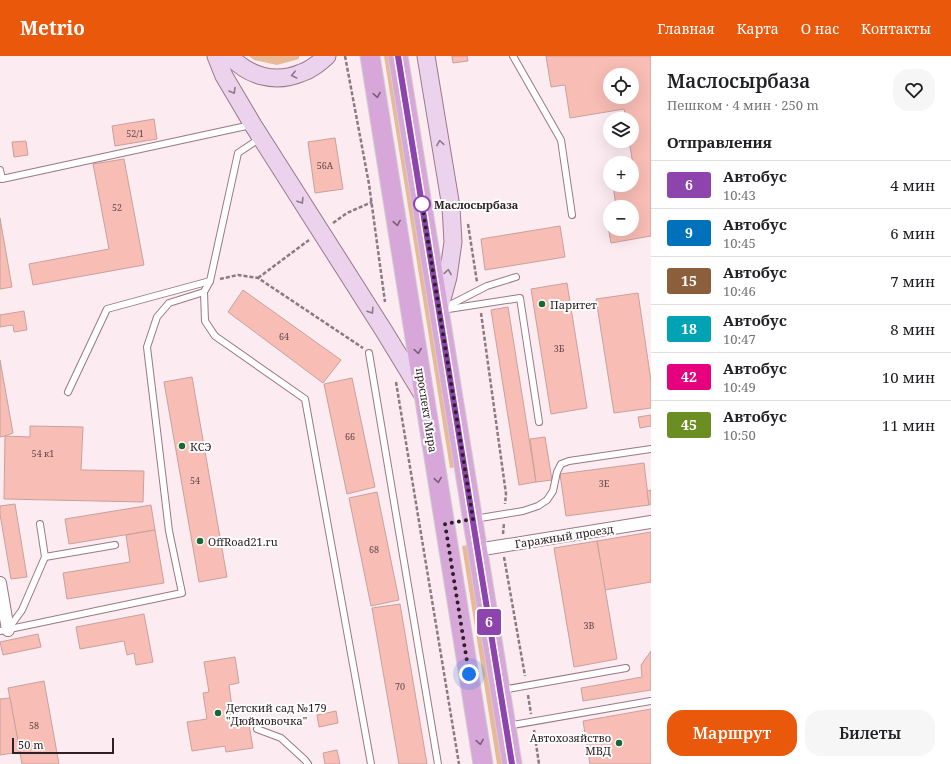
<!DOCTYPE html>
<html lang="ru">
<meta charset="utf-8">
<style>
:root{--surface:#fff;--page:#f6f6f6;--text:#202124;--muted:#757577;--line:#e0e0e0;--accent:#ea580c}
body{margin:0;font-family:"Noto Serif",serif;background:var(--page);color:var(--text);height:100vh;display:flex;flex-direction:column;font-size:15px;white-space:nowrap}
*{box-sizing:border-box;margin:0}
p{font-size:13px;color:var(--muted)}
.icon{flex:none;width:22px;height:22px;fill:none;stroke:currentColor;stroke-width:2;stroke-linecap:round;stroke-linejoin:round}
.map{position:relative;flex:1;overflow:hidden}
.sheet{display:flex;flex-direction:column;background:var(--surface);width:300px}
.sheet>*{flex:none}
.badge{padding:0 8px;border-radius:3px;font-size:14px;line-height:26px}
.buttons{position:absolute;left:603px;top:12px;display:grid;gap:8px}
.buttons a{display:grid;place-items:center;width:36px;height:36px;border-radius:50%;background:var(--surface);box-shadow:0 4px 16px #0002;font-size:20px}
.scale{position:absolute;left:12px;bottom:10px;width:102px;box-sizing:border-box;padding-left:4px;border:2px solid #2e2025;border-top:0;font-size:11px;line-height:14px;white-space:nowrap;color:#2e2025;-webkit-text-stroke:3px #fdfdfd;paint-order:stroke}
.you{position:absolute;width:20px;height:20px;margin:-10px;border:3px solid #fff;border-radius:50%;background:#1a73e8;box-shadow:0 0 0 6px #1a73e833}
.map>.badge{position:absolute;translate:-50% -50%;box-shadow:0 0 0 2px #fff}
h2{padding:0 16px;font-size:15px;line-height:36px}
.round{display:grid;place-items:center;flex:none;width:42px;height:42px;border-radius:16px;background:var(--page)}
.head{display:flex;align-items:center;justify-content:space-between;height:68px;padding:0 16px}
h1{font-size:19px;font-weight:600;line-height:30px}
.action{display:flex;gap:8px;margin-top:auto;padding:8px 16px}
.action a{flex:1;height:46px;border-radius:16px;background:var(--accent);color:#fff;font-size:16px;font-weight:600;line-height:46px;text-align:center}
.action a+a{background:var(--page);color:var(--text)}
ul{padding:0;list-style:none}
li{display:flex;align-items:center;gap:12px;height:48px;padding:0 16px;border-top:1px solid var(--line)}
li div{flex:1}
li b{display:block;font-size:15px}
li em{font-style:normal}
li .badge{min-width:44px;font-weight:700;text-align:center}
header{display:flex;align-items:center;gap:24px;box-sizing:border-box;height:56px;padding:0 20px;background:var(--accent);color:#fff}
header strong{font-size:19px}
nav{display:flex;gap:22px;margin-inline-start:auto;font-size:14px}
main{display:flex;flex:1;min-height:0}
.map>svg:first-child{display:block}
.green{fill:#e7b997}
.building{fill:#f8bdb5;stroke:#c8a19c;fill-rule:evenodd}
.lines{fill:none;stroke-linecap:round;stroke-linejoin:round}
.lane-casing{stroke:#9b7884;stroke-width:8}
.street-casing{stroke:#9b7884;stroke-width:14}
.secondary-casing{stroke:#9b7884;stroke-width:19}
.primary-casing{stroke:#d1cecf;stroke-width:21}
.path{stroke:#8b7b81;stroke-width:2.5;stroke-dasharray:4 2;stroke-linecap:butt}
.lane{stroke:#fff;stroke-width:6}
.street{stroke:#fff;stroke-width:12}
.secondary{stroke:#ebd3ed;stroke-width:17}
.primary{stroke:#d7a7da;stroke-width:19}
.oneway{stroke:#8c7a89}
.oneway2{stroke:#7a5d76}
.line-casing{stroke:#fff;stroke-width:9}
.line{stroke:#8e44ad;stroke-width:6}
.walk{stroke:#2e2025;stroke-width:4;stroke-dasharray:0 7.2}
.stop-dot{fill:#fff;stroke:#8e44ad;stroke-width:2}
.poi-dot{fill:#186737;stroke:#fdfdfd;stroke-width:1.5}
.labels{text-anchor:middle;dominant-baseline:central;stroke-width:4;stroke-linejoin:round;paint-order:stroke}
.number-label{font-size:9px;fill:#604749}
.stop-label{font-size:11px;font-weight:bold;fill:#2e2025;stroke:#fdfdfd;text-anchor:start}
.poi-label{font-size:11px;fill:#2e2025;stroke:#fdfdfd;text-anchor:start}
.street-label{font-size:11px;fill:#2e2025;stroke:#fdfdfd}
</style>
<header>
<strong>Metrio</strong>
<nav><a>Главная</a><a>Карта</a><a>О нас</a><a>Контакты</a></nav>
</header>
<main>
<div class="map">
<svg width="651" height="708" viewBox="0 0 651 708">
<rect width="100%" height="100%" fill="#fcebf1"/>
<g class="green">
<path d="M249,0H299V3L277,9L254,4Z"/>
<path d="M384,0H391L457,411L450,412Z"/>
<path d="M468,489L504,708H497L462,490Z"/>
</g>
<g class="building">
<path d="M452,0H467L468,5L453,7Z"/>
<path d="M546,0H651V180L611,187L605,155L610,154V173H632V151H616L613,129H632V120H635L629,85H632V63H626L624,53L570,62L565,29L551,31ZM610,19H632V41H610Z"/>
<path d="M154,63L157,83L115,90L112,70Z"/>
<path d="M335,82L343,133L315,137L308,86Z"/>
<path d="M26,85L28,99L14,101L12,86Z"/>
<path d="M124,103L144,209L33,229L29,208L109,193L93,108Z"/>
<path d="M0,162L12,231L0,233Z"/>
<path d="M560,170L565,201L485,214L481,183Z"/>
<path d="M567,227L587,352L551,358L531,233Z"/>
<path d="M243,234L341,304L323,327L228,256Z"/>
<path d="M638,237L651,325V352L614,357L596,243Z"/>
<path d="M508,251L536,426L519,429L491,254Z"/>
<path d="M24,255L27,274L14,276L13,269L0,271V259Z"/>
<path d="M0,304L13,377L5,380L0,381Z"/>
<path d="M192,321L227,521L199,526L164,326Z"/>
<path d="M352,322L375,431L347,438L324,328Z"/>
<path d="M651,359V370L640,372L638,361Z"/>
<path d="M30,370L83,371L81,414L144,415L143,446L4,443L5,380L30,381Z"/>
<path d="M545,381L552,424L536,426L530,383Z"/>
<path d="M644,407L649,449L566,460L560,418Z"/>
<path d="M651,434V448L649,449L647,435Z"/>
<path d="M377,436L399,544L371,550L349,442Z"/>
<path d="M15,448L27,521L11,523L0,458V450Z"/>
<path d="M151,449L155,474L69,488L65,463Z"/>
<path d="M155,474L164,527L67,543L63,517L130,506L126,479Z"/>
<path d="M651,476V526L605,534L597,485Z"/>
<path d="M597,485L617,603L574,611L554,492Z"/>
<path d="M400,548L427,708H399L372,552Z"/>
<path d="M144,558L153,606L136,609L134,597L127,599L124,585L80,593L76,571Z"/>
<path d="M38,578L41,591L3,599L0,586Z"/>
<path d="M651,595V634L583,645L581,632L642,621L641,609Z"/>
<path d="M235,601L239,627L229,629L234,666L248,663L253,692L226,696L225,690L192,695L187,666L207,663L203,637L209,636L204,606Z"/>
<path d="M44,625L59,708H22L8,632Z"/>
<path d="M10,642L20,696L0,699V643Z"/>
<path d="M651,653V708H590L583,665Z"/>
<path d="M336,655L338,667L319,671L317,659Z"/>
<path d="M337,694L340,708H325L323,697Z"/>
</g>
<g class="lines">
<g class="lane-casing">
<g id="lane">
<path d="M513,0L561,84L572,159"/>
<path d="M259,83L238,97L210,225L204,236L205,265L215,280L305,343L371,708"/>
<path d="M0,114L2,123L251,69"/>
<path d="M444,252L487,230L516,221"/>
<path d="M442,254L520,242L539,366"/>
<path d="M369,297L438,708"/>
<path d="M68,336L107,253L210,225"/>
<path d="M474,463L523,455L538,450L547,444L553,435L557,416L561,408L569,405L651,393"/>
<path d="M45,501L115,489"/>
<path d="M9,572L22,554L45,501L40,468"/>
<path d="M0,575L182,537L169,475L147,291L157,261L169,247L204,236"/>
<path d="M502,634L626,612"/>
<path d="M507,670L651,645"/>
<path d="M257,673L281,682L305,704L308,708"/>
</g>
</g>
<g class="street-casing">
<g id="street">
<path d="M477,494L651,466"/>
<path d="M0,527L8,574"/>
</g>
</g>
<g class="secondary-casing">
<g id="secondary">
<path d="M216,0L224,20L253,69L384,275L423,339"/>
<path d="M230,0C248,20 275,28 301,17C311,14 319,7 327,0"/>
<path d="M426,0L451,151L453,186L448,221L439,254"/>
</g>
</g>
<g class="primary-casing">
<g id="primary">
<path d="M370,0L483,708"/>
<path d="M398,0L512,708"/>
</g>
</g>
<g class="path">
<path d="M345,0L369,128L385,246"/>
<path d="M333,167L347,157L372,146"/>
<path d="M468,168L477,226"/>
<path d="M258,222L309,184"/>
<path d="M220,223L238,219L258,222L363,292"/>
<path d="M481,257L506,438L505,448"/>
<path d="M396,326L459,708"/>
<path d="M503,478L504,467"/>
<path d="M504,501L525,620"/>
<path d="M528,639L531,658"/>
<path d="M534,674L539,708"/>
</g>
<use href="#lane" class="lane"/>
<use href="#street" class="street"/>
<use href="#secondary" class="secondary"/>
<use href="#primary" class="primary"/>
</g>
<defs><path id="oneway-chevron" d="M-2-3.5L2.5 0L-2 3.5" fill="none" stroke-width="1.6" stroke-linecap="round" stroke-linejoin="round"/></defs>
<g class="oneway">
<use href="#oneway-chevron" transform="translate(294 19) rotate(167)"/>
<use href="#oneway-chevron" transform="translate(233 35) rotate(59)"/>
<use href="#oneway-chevron" transform="translate(440 87) rotate(-99)"/>
<use href="#oneway-chevron" transform="translate(301 145) rotate(58)"/>
<use href="#oneway-chevron" transform="translate(448 216) rotate(-81)"/>
<use href="#oneway-chevron" transform="translate(371 255) rotate(57)"/>
</g>
<g class="oneway2">
<use href="#oneway-chevron" transform="translate(377 39) rotate(81)"/>
<use href="#oneway-chevron" transform="translate(397 167) rotate(81)"/>
<use href="#oneway-chevron" transform="translate(418 295) rotate(81)"/>
<use href="#oneway-chevron" transform="translate(438 424) rotate(81)"/>
<use href="#oneway-chevron" transform="translate(480 686) rotate(81)"/>
</g>
<g class="lines">
<g class="line-casing">
<path id="line" d="M398,0L512,708"/>
</g>
<use href="#line" class="line"/>
<path class="walk" d="M422,148L421,142L473,463L445,468L469,618"/>
</g>
<circle class="stop-dot" cx="422" cy="148" r="8"/>
<g class="poi-dot">
<circle cx="542" cy="248" r="4"/>
<circle cx="182" cy="390" r="4"/>
<circle cx="200" cy="485" r="4"/>
<circle cx="218" cy="657" r="4"/>
<circle cx="619" cy="687" r="4"/>
</g>
<g class="labels">
<g class="number-label">
<text x="135" y="77">52/1</text>
<text x="325" y="109">56А</text>
<text x="117" y="151">52</text>
<text x="284" y="280">64</text>
<text x="559" y="292">3Б</text>
<text x="350" y="380">66</text>
<text x="43" y="397">54 к1</text>
<text x="195" y="424">54</text>
<text x="604" y="427">3Е</text>
<text x="374" y="493">68</text>
<text x="589" y="569">3В</text>
<text x="400" y="630">70</text>
<text x="34" y="669">58</text>
</g>
<g class="stop-label">
<text x="434" y="148">Маслосырбаза</text>
</g>
<g class="poi-label">
<text x="550" y="248">Паритет</text>
<text x="190" y="390">КСЭ</text>
<text x="208" y="485">OffRoad21.ru</text>
<text x="226" y="651">Детский сад №179<tspan x="226" dy="13">"Дюймовочка"</tspan></text>
<text x="611" y="681" text-anchor="end">Автохозяйство<tspan x="611" dy="13">МВД</tspan></text>
</g>
<g class="street-label">
<text transform="translate(427 354) rotate(81)">проспект Мира</text>
<text transform="translate(564 480) rotate(-9)">Гаражный проезд</text>
</g>
</g>
</svg>
<div class="buttons">
<a><svg class="icon" aria-label="locate" viewBox="0 0 24 24"><circle cx="12" cy="12" r="6"/><path d="M12 2v4M12 18v4M2 12h4M18 12h4"/></svg></a>
<a><svg class="icon" aria-label="layers" viewBox="0 0 24 24"><path d="M12 4l9 5-9 5-9-5zM3 14l9 5 9-5"/></svg></a>
<a>+</a>
<a>−</a>
</div>
<div class="scale">50 m</div>
<div class="you" style="left:469px;top:618px"></div>
<b class="badge" style="left:489px;top:566px;background:#8e44ad;color:#fff">6</b>
</div>
<section class="sheet">
<div class="head"><div><h1>Маслосырбаза</h1><p>Пешком · 4 мин · 250 m</p></div><a class="round"><svg class="icon" aria-label="heart" viewBox="0 0 24 24"><path d="M12 20l-8-8c-3-5 5-10 8-4 3-6 11-1 8 4z"/></svg></a></div>
<h2>Отправления</h2>
<ul>
<li><span class="badge" style="background:#8e44ad;color:#fff">6</span><div><b>Автобус</b><p>10:43</p></div><em>4 мин</em></li>
<li><span class="badge" style="background:#0072bc;color:#fff">9</span><div><b>Автобус</b><p>10:45</p></div><em>6 мин</em></li>
<li><span class="badge" style="background:#8b5e3c;color:#fff">15</span><div><b>Автобус</b><p>10:46</p></div><em>7 мин</em></li>
<li><span class="badge" style="background:#00a3b4;color:#fff">18</span><div><b>Автобус</b><p>10:47</p></div><em>8 мин</em></li>
<li><span class="badge" style="background:#e6007e;color:#fff">42</span><div><b>Автобус</b><p>10:49</p></div><em>10 мин</em></li>
<li><span class="badge" style="background:#6b8e23;color:#fff">45</span><div><b>Автобус</b><p>10:50</p></div><em>11 мин</em></li>
</ul>
<div class="action"><a>Маршрут</a><a>Билеты</a></div>
</section>
</main>
